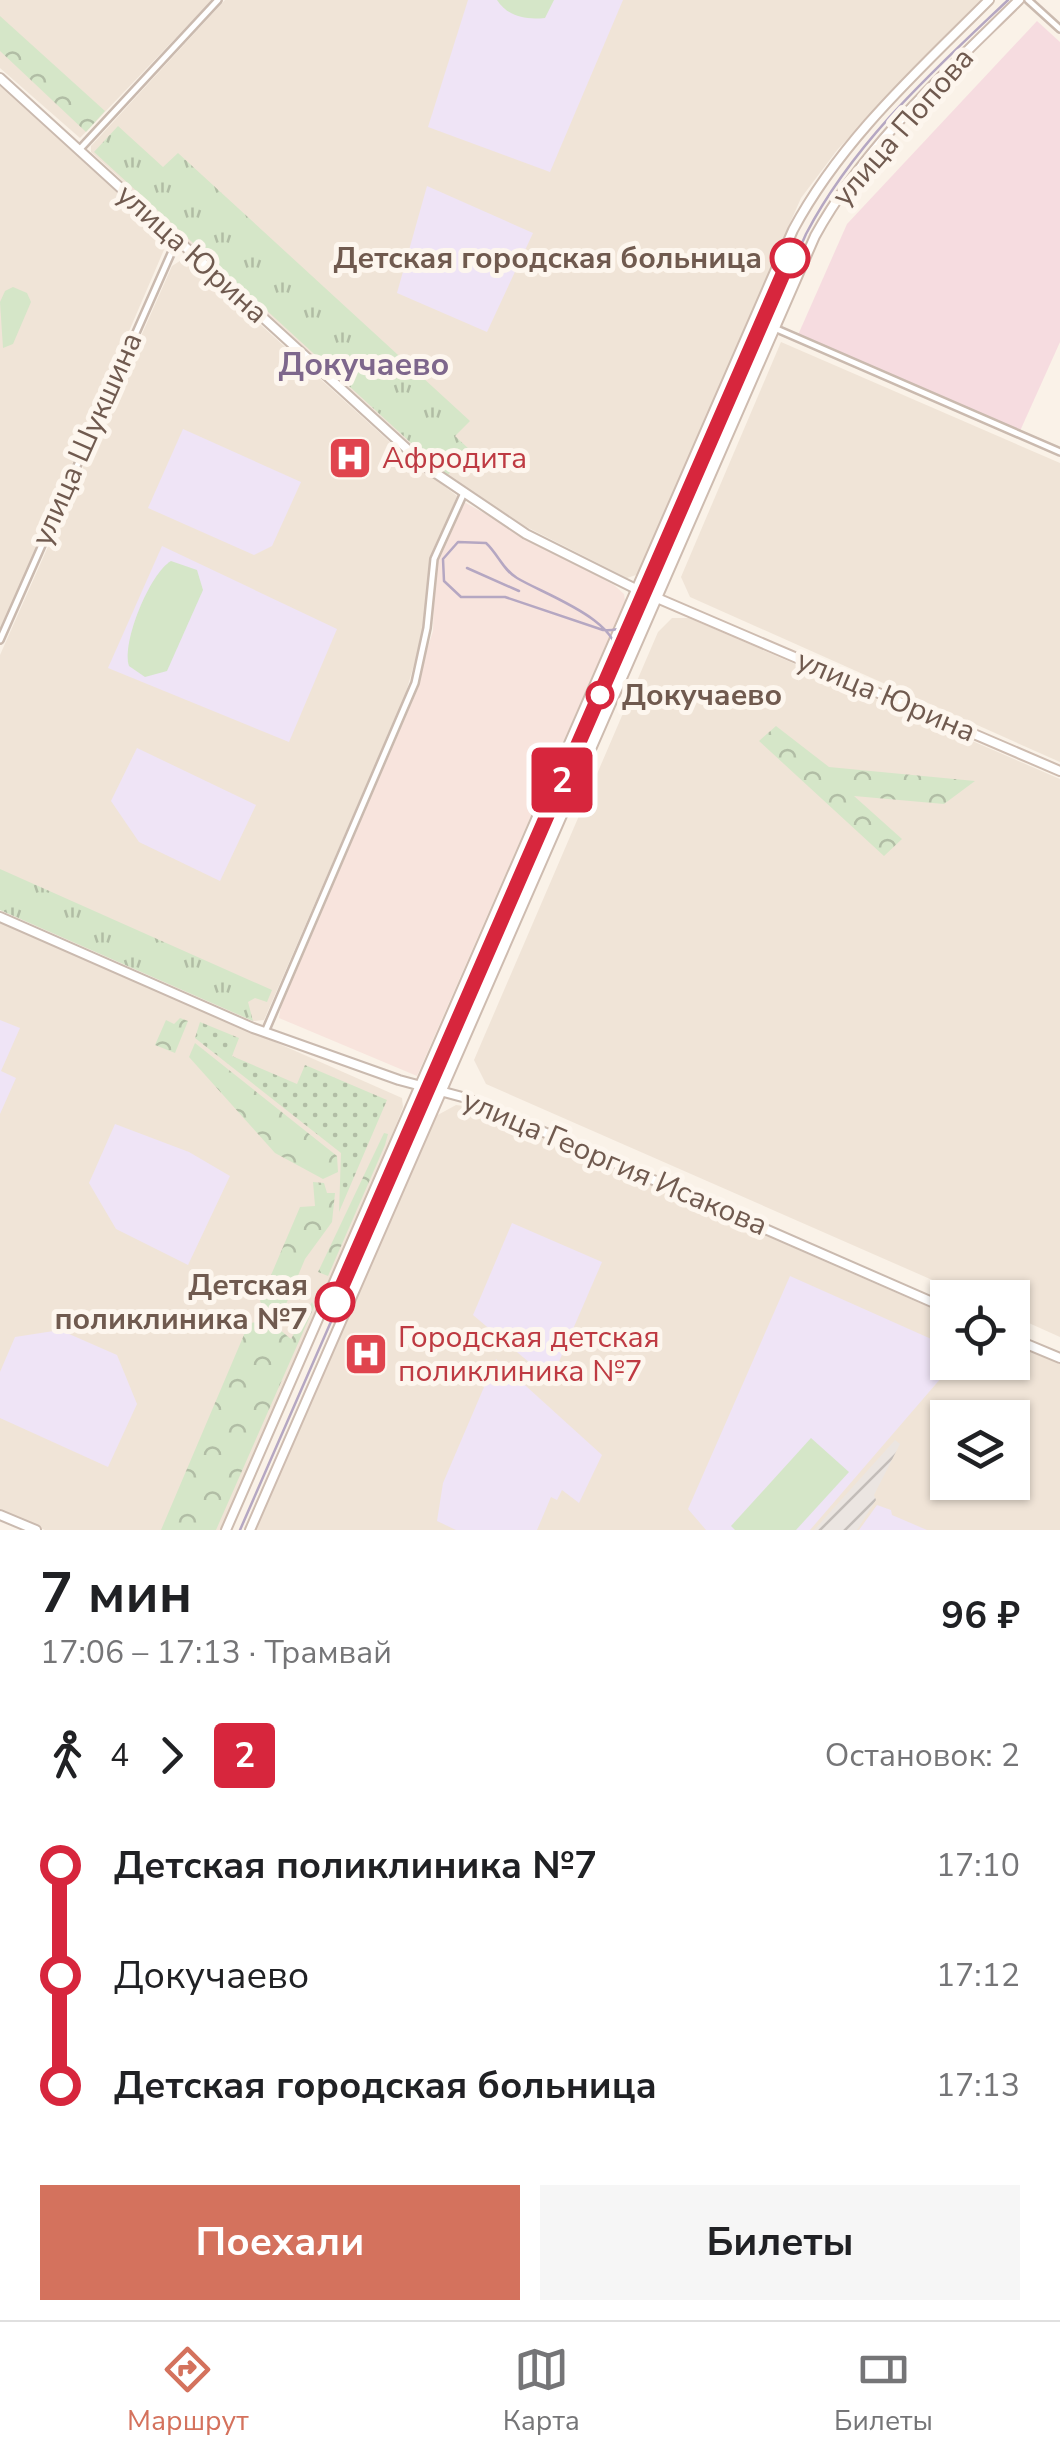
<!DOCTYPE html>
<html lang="ru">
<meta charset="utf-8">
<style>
:root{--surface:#fff;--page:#f6f6f6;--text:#202124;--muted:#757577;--line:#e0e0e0;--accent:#d4725d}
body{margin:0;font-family:"Nunito Sans",sans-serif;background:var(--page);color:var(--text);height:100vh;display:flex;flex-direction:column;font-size:38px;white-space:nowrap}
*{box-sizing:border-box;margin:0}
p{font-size:32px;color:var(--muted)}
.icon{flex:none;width:55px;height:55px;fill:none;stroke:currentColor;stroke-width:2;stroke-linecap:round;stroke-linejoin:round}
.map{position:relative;height:1530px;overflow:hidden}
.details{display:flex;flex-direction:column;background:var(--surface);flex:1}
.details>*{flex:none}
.badge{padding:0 20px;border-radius:8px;font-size:35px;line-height:65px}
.fabs{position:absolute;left:930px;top:1280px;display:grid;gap:20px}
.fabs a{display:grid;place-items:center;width:100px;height:100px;border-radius:0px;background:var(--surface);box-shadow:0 2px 8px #0004;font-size:50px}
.map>.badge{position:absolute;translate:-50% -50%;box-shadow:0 0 0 5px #fff}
.legs{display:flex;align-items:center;gap:15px;height:110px;padding:0 40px;font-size:32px}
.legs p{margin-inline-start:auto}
.summary{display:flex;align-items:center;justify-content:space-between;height:170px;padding:0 40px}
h1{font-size:55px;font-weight:700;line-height:75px}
.primary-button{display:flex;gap:20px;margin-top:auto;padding:20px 40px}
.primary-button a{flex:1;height:115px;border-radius:0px;background:var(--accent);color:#fff;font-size:40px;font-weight:700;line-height:115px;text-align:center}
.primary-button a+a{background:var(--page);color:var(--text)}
ul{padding:0 40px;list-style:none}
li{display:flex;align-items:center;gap:35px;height:110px;font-size:38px}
li i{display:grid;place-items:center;width:15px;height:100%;margin:0 12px;background:currentColor}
li i::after{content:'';width:25px;height:25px;margin:-12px;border:8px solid;border-radius:50%;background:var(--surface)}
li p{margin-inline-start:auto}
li:first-child i{background:linear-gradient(#0000 50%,currentColor 0)}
li:last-child i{background:linear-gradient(currentColor 50%,#0000 0)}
.menu{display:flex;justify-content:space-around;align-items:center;height:140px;border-top:2px solid var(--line);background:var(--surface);font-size:28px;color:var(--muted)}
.menu a{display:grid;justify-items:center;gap:5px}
.menu .current{color:var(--accent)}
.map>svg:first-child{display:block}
.residential{fill:#f0e4d7;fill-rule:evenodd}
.commercial{fill:#f8e4dd}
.industrial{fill:url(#industrial-furrows)}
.education{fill:#efe4f6}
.medical{fill:#f6dce0}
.grass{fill:url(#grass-dots)}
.forest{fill:url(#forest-crowns)}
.park{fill:url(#park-tufts)}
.pitch{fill:#d5e6c8}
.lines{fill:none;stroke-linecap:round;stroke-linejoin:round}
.minor-casing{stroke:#cabaaf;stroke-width:10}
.tertiary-casing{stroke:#cabaaf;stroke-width:12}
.secondary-casing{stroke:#cebcb0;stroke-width:12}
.minor{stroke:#fff;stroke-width:5}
.tertiary{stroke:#fff;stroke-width:8}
.secondary{stroke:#fff;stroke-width:8}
.tram{stroke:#b5a7c2;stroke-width:2.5}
.line-1-casing{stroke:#fff;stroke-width:22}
.line-1{stroke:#d7263d;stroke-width:15}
.stop-1-dot{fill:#fff;stroke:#d7263d;stroke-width:5}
.labels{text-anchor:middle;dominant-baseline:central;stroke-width:10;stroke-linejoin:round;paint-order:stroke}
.street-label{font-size:30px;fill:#705a4f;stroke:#fdf6ee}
.stop-label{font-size:30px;font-weight:bold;fill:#705a4f;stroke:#fdf6ee;text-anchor:end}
.health-label{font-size:30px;fill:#be3a42;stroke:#fdf6ee;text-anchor:start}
.neighbourhood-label{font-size:32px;font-weight:bold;fill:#7e678c;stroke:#fdf6ee}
</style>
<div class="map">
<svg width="1060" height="1530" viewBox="0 0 1060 1530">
<defs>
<pattern id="industrial-furrows" width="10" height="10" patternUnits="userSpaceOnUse" patternTransform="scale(2.5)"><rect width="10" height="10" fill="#ebe5e1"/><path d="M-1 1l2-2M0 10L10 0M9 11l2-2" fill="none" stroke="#c3bdb9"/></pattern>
<pattern id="grass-dots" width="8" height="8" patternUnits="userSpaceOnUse" patternTransform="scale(2.5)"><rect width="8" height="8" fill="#d5e6c8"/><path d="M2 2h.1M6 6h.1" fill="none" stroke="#b1bda5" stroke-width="1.8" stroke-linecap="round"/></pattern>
<pattern id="forest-crowns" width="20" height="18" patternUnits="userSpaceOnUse" patternTransform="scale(2.5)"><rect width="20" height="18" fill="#d5e6c8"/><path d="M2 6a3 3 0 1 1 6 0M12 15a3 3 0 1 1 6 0" fill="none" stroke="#b1bda5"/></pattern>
<pattern id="park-tufts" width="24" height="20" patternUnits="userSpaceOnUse" patternTransform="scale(2.5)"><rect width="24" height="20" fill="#d5e6c8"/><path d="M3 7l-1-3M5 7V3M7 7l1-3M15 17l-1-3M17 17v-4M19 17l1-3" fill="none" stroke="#b1bda5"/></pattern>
</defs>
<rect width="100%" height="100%" fill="#faf2e8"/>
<g class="residential">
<path d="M0,0H212L80,138L0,68Z"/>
<path d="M225,0H982L838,149L801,198L643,563L636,575L627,578L507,517L438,469L91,152V146Z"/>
<path d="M0,85L162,232L166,245L0,632Z"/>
<path d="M186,257L403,454L457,496L432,557L424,629L405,696L264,1020L253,1021L0,910V655L172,266Z"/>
<path d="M781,342L1060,463V762L690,597L681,577Z"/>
<path d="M672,618H689L1060,779V1337L1013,1316L1012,1298L971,1297L486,1084L474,1060L658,632Z"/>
<path d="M0,921L402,1098L403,1107L373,1184L221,1530H45L0,1511Z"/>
<path d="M456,1105L472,1107L947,1315L948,1362H1012L1013,1343L1060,1364V1530H254L434,1117ZM948,1418H1012V1482H948Z"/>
</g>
<path class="commercial" d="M464,502L614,585L624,594L625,601L417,1076L279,1018L282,999L407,712L433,631L435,560Z"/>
<path class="industrial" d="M895,1440L900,1444L874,1495L876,1500L857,1530H814Z"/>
<g class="education">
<path d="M468,0H623L550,172L428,127Z"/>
<path d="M427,186L533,233L487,332L397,293Z"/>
<path d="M183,429L301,482L272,546L254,555L148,508Z"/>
<path d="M162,546L337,629L289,742L108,668Z"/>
<path d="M137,748L256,805L220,881L139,842L111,801Z"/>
<path d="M0,1020L20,1028L1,1071L16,1078L0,1114Z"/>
<path d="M115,1124L189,1152L230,1176L188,1265L116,1229L89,1183Z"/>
<path d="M512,1223L602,1262L554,1373L530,1363L473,1315Z"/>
<path d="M790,1276L947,1346L948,1362L954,1363L810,1530H706L688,1509Z"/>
<path d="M60,1330L117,1355L137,1404L108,1467L0,1418V1372L15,1337Z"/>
<path d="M496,1359L602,1455L579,1503L562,1490L557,1500L551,1497L537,1530H456L437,1521L443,1483Z"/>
<path d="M877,1505L891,1510L892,1515L927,1530H859Z"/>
</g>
<path class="medical" d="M1037,21L1060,42V342L1020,431L798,335L847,224Z"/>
<path class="grass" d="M200,1022L239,1038L232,1056L297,1084L305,1065L387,1100L339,1212L341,1153L195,1038Z"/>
<g class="forest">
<path d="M0,16L105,111L86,132L0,51Z"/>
<path d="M776,726L829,767L975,781L944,804L854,796L902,839L884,856L759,741Z"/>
<path d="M180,1018L188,1021L175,1053L155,1045L166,1020L174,1024Z"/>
<path d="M195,1043L337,1156L338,1172L323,1179L275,1153L189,1057Z"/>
<path d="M384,1133L388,1134L385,1145L328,1276L318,1272Z"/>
<path d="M313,1182L324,1183L327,1193H335L332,1222L305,1259L279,1321L269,1317L260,1301L300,1207L315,1206Z"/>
<path d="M312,1302L314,1307L216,1530H161L249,1323L269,1321L291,1339Z"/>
</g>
<g class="park">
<path d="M118,126L163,167L178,153L470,421L455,436L470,450L447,476L94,152Z"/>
<path d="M0,869L272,990L267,1002L255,998L248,1002L253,1021L0,910Z"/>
</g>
<g class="pitch">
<path d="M497,0H554L545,18C526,20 508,17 497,0Z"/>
<path d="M13,287L27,293L31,302L13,344L3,348L0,302L5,291Z"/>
<path d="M171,561L197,570L203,590L167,671L145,677L129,666C121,643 150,573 171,561Z"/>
<path d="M811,1438L849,1472L796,1530H735L731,1526Z"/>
</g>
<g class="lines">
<g class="minor-casing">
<g id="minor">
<path d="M1028,0L1060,29"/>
<path d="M79,150L218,0"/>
<path d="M756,320L1060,452"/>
<path d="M0,640L177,240"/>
<path d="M265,1032L415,683L427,628L434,559L463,495"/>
</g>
</g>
<g class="tertiary-casing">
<g id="tertiary">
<path d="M0,78L428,468L526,534L636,589"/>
<path d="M0,917L253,1028L399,1080L466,1098L948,1309"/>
<path d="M1012,1338L1060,1358"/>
<path d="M0,1515L36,1530"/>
</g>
</g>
<g class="secondary-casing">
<g id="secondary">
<path d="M636,589L1060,771"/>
<path d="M226,1530L793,230C841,140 918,71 989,0"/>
<path d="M250,1530L815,236C865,145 946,72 1019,0"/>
</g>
</g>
<use href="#minor" class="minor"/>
<use href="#tertiary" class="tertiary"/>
<use href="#secondary" class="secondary"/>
<g class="tram">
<path d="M467,568L519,591"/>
<path d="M617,662C625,621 545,595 517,578C503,570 498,554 486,543L458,542L443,559L444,581L461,597H505L603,630C617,631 629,628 638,615"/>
<path d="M240,1530L806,234C854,142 933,71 1008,0"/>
</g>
</g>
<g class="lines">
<g class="line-1-casing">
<path id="line-1" d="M335,1302L790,258"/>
</g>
<use href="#line-1" class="line-1"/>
</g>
<defs>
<g id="hospital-square" transform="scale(2.25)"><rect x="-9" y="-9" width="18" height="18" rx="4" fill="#e0444e" stroke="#fdf6ee"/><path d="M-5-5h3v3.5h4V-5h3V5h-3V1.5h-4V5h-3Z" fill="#fff"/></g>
</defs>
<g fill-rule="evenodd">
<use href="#hospital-square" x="350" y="458"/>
<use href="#hospital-square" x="366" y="1354"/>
</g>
<g class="stop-1-dot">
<circle cx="790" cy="258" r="18"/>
<circle cx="600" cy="695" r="12"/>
<circle cx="335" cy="1302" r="18"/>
</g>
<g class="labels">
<g class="street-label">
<text transform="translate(903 127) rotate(-49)">улица Попова</text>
<text transform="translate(192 254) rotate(42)">улица Юрина</text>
<text transform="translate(87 439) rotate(-66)">улица Шукшина</text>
<text transform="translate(886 696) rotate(23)">улица Юрина</text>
<text transform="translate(615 1163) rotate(23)">улица Георгия Исакова</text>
</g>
<g class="stop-label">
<text x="762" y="258">Детская городская больница</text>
<text x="622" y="695" text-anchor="start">Докучаево</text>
<text x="308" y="1285">Детская<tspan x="308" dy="34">поликлиника №7</tspan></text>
</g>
<g class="health-label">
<text x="382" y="458">Афродита</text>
<text x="398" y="1337">Городская детская<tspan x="398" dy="34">поликлиника №7</tspan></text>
</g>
<g class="neighbourhood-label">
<text x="364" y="364">Докучаево</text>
</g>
</g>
</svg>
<div class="fabs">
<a><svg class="icon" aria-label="locate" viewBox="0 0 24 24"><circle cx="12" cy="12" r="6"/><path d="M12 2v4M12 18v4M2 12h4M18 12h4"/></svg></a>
<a><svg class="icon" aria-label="layers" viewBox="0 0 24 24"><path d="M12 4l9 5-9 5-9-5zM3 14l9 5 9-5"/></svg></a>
</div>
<b class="badge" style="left:562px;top:780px;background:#d7263d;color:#fff">2</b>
</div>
<section class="details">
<div class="summary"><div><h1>7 мин</h1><p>17:06 – 17:13 · Трамвай</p></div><b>96 ₽</b></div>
<div class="legs"><svg class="icon" aria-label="walk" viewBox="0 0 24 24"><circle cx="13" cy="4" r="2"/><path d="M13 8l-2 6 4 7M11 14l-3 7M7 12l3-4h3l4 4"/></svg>4<svg class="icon" aria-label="forward" viewBox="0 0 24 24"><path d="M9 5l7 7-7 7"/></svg><b class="badge" style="background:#d7263d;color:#fff">2</b><p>Остановок: 2</p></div>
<ul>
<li><i style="color:#d7263d"></i><b>Детская поликлиника №7</b><p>17:10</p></li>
<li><i style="color:#d7263d"></i><span>Докучаево</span><p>17:12</p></li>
<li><i style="color:#d7263d"></i><b>Детская городская больница</b><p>17:13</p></li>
</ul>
<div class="primary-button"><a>Поехали</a><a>Билеты</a></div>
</section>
<nav class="menu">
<a class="current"><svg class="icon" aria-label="directions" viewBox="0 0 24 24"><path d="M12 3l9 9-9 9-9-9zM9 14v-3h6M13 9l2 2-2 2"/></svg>Маршрут</a>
<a><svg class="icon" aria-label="map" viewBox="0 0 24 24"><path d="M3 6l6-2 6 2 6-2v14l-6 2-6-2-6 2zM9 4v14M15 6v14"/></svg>Карта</a>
<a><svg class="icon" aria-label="tickets" viewBox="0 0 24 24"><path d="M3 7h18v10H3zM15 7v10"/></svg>Билеты</a>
</nav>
